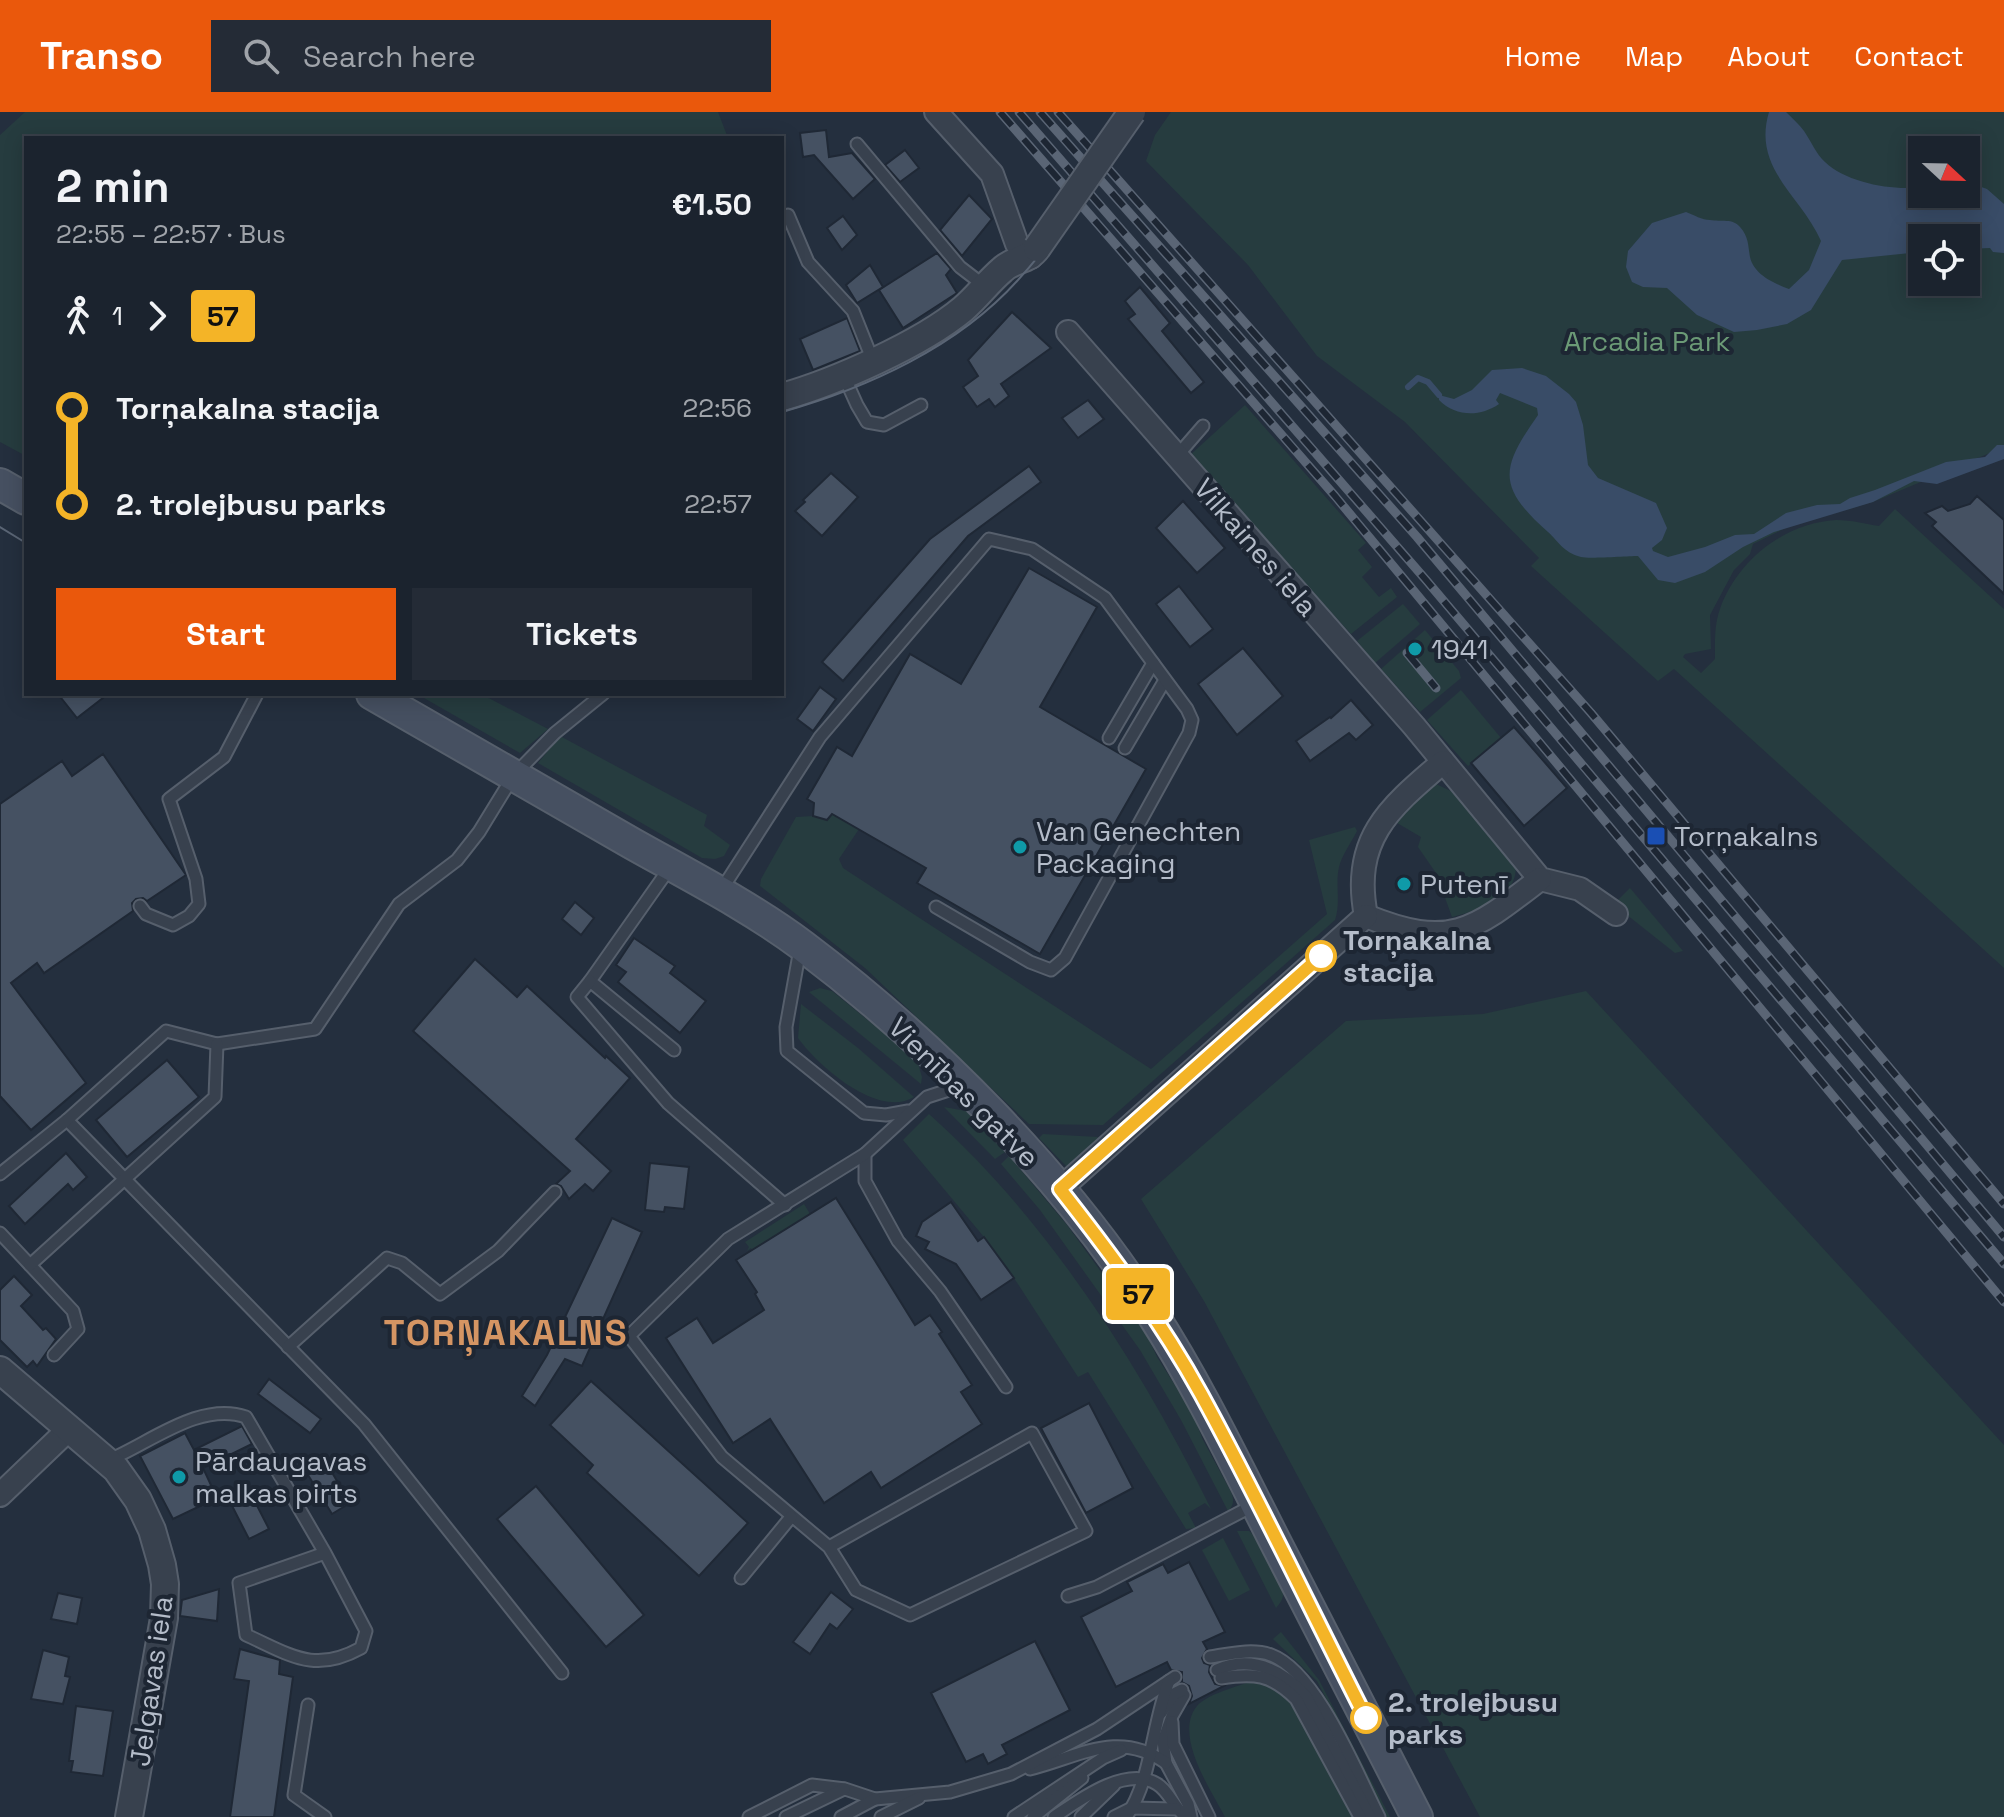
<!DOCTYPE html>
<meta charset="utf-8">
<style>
:root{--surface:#1b232e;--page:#242b36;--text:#f1f3f6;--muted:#a0a4aa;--line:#39404a;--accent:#ea580c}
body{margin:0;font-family:"Space Grotesk",sans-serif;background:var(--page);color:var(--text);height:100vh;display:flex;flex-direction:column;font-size:30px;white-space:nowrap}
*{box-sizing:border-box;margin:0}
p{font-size:26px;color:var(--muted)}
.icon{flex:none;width:44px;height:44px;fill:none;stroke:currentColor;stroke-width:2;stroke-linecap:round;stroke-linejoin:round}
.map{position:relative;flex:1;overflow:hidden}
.details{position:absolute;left:24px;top:24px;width:760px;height:560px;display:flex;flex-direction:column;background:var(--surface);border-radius:0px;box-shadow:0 4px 20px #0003,0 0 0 2px var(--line)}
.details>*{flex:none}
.badge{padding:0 16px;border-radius:6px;font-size:28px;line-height:52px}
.needle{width:52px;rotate:112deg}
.fabs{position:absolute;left:1908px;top:24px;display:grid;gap:16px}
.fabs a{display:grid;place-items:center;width:72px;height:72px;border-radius:0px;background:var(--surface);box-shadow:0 4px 20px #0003,0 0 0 2px var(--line);font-size:40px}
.map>.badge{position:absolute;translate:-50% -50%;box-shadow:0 0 0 4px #fff}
.legs{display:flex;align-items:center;gap:12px;height:88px;padding:0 32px;font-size:26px}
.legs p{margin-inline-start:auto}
.headline{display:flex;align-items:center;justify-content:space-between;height:136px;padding:0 32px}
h1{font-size:44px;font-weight:700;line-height:60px}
.cta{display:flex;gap:16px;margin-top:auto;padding:16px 32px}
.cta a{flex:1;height:92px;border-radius:0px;background:var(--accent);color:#fff;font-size:32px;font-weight:700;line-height:92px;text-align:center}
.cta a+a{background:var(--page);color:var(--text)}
ul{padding:0 32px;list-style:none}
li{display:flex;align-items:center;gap:28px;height:96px;font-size:30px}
li i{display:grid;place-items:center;width:12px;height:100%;margin:0 10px;background:currentColor}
li i::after{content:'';width:20px;height:20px;margin:-10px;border:6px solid;border-radius:50%;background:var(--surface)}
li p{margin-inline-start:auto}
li:first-child i{background:linear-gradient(#0000 50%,currentColor 0)}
li:last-child i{background:linear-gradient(currentColor 50%,#0000 0)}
header{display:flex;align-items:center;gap:48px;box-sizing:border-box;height:112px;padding:0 40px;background:var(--accent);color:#fff}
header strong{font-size:38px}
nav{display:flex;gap:44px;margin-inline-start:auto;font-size:28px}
.search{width:560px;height:72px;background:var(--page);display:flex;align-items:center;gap:20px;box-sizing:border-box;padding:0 28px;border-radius:0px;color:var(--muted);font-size:30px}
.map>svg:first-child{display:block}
.green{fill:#263c3f;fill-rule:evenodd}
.water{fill:#394c67}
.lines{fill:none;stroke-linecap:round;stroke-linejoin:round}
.stream{stroke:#394c67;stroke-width:6}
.building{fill:#455162;stroke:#1f2835;stroke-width:2}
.service-casing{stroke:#565f6c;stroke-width:15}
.minor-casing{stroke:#565f6c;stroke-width:26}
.tertiary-casing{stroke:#565f6c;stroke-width:30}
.secondary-casing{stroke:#565f6c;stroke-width:34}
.service{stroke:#38414e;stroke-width:11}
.minor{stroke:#38414e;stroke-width:22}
.tertiary{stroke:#38414e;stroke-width:26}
.secondary{stroke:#465061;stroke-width:30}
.tram{stroke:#5a6575;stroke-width:2}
.rail-casing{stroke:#5a6575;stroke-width:9}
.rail{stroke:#1d2633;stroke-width:6;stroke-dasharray:18;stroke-linecap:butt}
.tertiary-bridge-casing{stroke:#565f6c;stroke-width:30;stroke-linecap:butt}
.tertiary-bridge{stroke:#38414e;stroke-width:26}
.line-1-casing{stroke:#fff;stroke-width:18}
.line-1{stroke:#f4b427;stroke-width:12}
.culture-dot{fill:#0f9aa8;stroke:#1d2633;stroke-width:3}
.transit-dot{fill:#1a4fb4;stroke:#1d2633;stroke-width:3}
.stop-1-dot{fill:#fff;stroke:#f4b427;stroke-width:4}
.labels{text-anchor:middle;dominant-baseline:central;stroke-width:8;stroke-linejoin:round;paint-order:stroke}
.park-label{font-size:28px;fill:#6b9a76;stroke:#1d2633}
.street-label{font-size:28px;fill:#b4bcc9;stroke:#1d2633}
.poi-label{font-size:28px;fill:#b4bcc9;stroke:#1d2633;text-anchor:start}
.stop-label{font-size:28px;font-weight:bold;fill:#b4bcc9;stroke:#1d2633;text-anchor:start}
.district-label{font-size:36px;font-weight:bold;letter-spacing:2px;fill:#d59563;stroke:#1d2633}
</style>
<header>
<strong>Transo</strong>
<div class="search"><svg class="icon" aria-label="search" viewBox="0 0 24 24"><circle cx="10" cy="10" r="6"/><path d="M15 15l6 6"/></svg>Search here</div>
<nav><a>Home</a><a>Map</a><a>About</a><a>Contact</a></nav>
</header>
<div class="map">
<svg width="2004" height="1705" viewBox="0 0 2004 1705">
<rect width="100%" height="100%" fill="#242f3e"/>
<g class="green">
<path d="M25,0H718L728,26H26V344L0,330V23Z"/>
<path d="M1171,0H2004V335L1873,390L1792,413L1753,432L1750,442L1734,458L1710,503L1711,537L1685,542L1683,545L1701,561L1715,547C1715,531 1714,513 1720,497C1737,449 1784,411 1836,408C1851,408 1866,412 1879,414L1895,397L2004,497V856L1674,557L1658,569L1531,454L1539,446L1405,310L1317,244L1248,153L1146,49L1155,23ZM1922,38H1966V82H1922ZM1922,126H1966V170H1922Z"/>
<path d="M1245,293L1366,431L1358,438L1372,455L1362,465L1379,485L1391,476L1397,485L1351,522L1189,344Z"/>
<path d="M1403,492L1420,512L1375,551L1357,529Z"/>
<path d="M1425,518L1459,559L1461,566L1420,600L1381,557Z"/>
<path d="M1461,578L1501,626L1468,654L1427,608Z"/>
<path d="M417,582H481L548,617L520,641Z"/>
<path d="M560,624L707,703L704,714L730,733L724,744L715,747L702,746L538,651Z"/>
<path d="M1436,672L1453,680L1515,750C1522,783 1478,799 1452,805L1436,761L1418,735L1421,725L1392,708L1428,674Z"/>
<path d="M832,702L859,717L839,747L843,756L1151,957L1327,802L1309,728L1355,715L1357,719C1351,731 1342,743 1339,755C1335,773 1341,790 1335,808L1103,1013L1029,1012L865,856L760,774L761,767L796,705L813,704L827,708Z"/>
<path d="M1630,776L1683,839L1675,841L1617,795L1615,791Z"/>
<path d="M820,876L832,879L917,948L922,965L921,972L809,880Z"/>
<path d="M1586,879L2004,1333V1705H1480L1204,1189L1141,1087L1346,909L1483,902Z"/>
<path d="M801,892L858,936L914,985C878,1007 818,954 798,926Z"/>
<path d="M944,995L966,999L1005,1040L995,1047Z"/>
<path d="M929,1002C1048,1108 1141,1255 1211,1397L1205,1391L1188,1401L1196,1416L1186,1417L1088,1260L1078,1265L1014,1166L984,1125L903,1028Z"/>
<path d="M1043,1022L1098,1025L1080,1052L1068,1056L1039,1026Z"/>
<path d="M1009,1044L1067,1113L1147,1223L1157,1245L1192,1300L1203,1328L1230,1378C1234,1385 1235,1393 1228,1399L1181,1308L1140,1238L1040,1098L1001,1052Z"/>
<path d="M804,1092L810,1102L752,1138L751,1136L747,1139L749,1135L745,1130Z"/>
<path d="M1237,1419H1249C1259,1426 1284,1472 1283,1484C1282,1489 1279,1492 1276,1496Z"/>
<path d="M1223,1426L1250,1478L1229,1489L1202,1438Z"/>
<path d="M1281,1520L1319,1568L1390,1705H1387L1317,1569L1273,1527Z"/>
<path d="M1255,1568L1278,1576L1302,1601L1354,1705H1225C1211,1678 1173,1623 1197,1594C1207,1582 1239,1574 1255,1568Z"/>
</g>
<g class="water">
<path d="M1769,0H1786C1792,6 1799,12 1804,19C1811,29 1816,42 1825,50C1847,71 1893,79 1922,75V82H1966L1967,70L1987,77L2004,92V141L1993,140L1990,136L1966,137V126H1922L1920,140L1842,148L1811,198L1787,212L1757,218L1734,220L1697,203L1667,176L1643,175L1632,170L1626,155L1628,139L1652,111L1686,100C1694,103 1702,108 1710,108C1721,110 1733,106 1740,115C1749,125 1748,134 1750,145C1754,163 1774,171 1789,177L1809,158L1821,129C1801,83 1752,57 1769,0Z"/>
<path d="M1522,256L1546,264L1569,282L1576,290L1583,313L1588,353L1598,366L1656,391L1667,416L1662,428L1652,436L1653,439L1668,445L1705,435L1735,423L1754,422L1786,401L1817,393L1840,392L1850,386L1875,378L1946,350L1985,345L1997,333H2004V347L1937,372L1914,369L1873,390L1774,420L1743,435L1705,460L1675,471L1658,468L1638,444C1627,444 1590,447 1581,445C1563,440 1559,430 1548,420C1496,374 1501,356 1538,303L1537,296L1500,281L1496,288L1499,292C1480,305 1456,305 1439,288V283L1454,287L1472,278L1492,258Z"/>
</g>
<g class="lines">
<path class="stream" d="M1408,275L1418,266L1428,270L1439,283"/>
</g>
<g class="building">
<path d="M826,18L829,45L852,41L875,67L853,87L814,43L803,45L800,21Z"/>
<path d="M905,38L919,56L900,70L885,53Z"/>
<path d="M969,83L992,107L962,144L940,118Z"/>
<path d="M843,104L857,123L842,138L827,116Z"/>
<path d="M937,141L951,157L946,163L957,181L903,216L879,178Z"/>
<path d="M870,153L883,175L857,191L846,173Z"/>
<path d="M1140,175L1170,211L1162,219L1204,270L1191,281L1128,207L1135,202L1125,189Z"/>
<path d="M1012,200L1051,236L1001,272L1009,284L995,295L989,287L977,295L963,275L978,264L968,248Z"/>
<path d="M847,206L860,239L813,258L800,227Z"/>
<path d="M1088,288L1104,307L1078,326L1062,306Z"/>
<path d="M1029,354L1041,370L968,424L843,569L822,550L930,427Z"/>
<path d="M831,361L858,385L822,424L795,399L805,390L803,388Z"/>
<path d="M1977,384L2004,408V482L1932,414L1936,410L1925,401L1942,394L1948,399L1970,392Z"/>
<path d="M1183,389L1225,436L1197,461L1156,416Z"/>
<path d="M1029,456L1097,495L1040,595L1146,657L1040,842L917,771L926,756L832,702L827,708L813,704L814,691L807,687L837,635L852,644L910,542L961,572Z"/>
<path d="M1179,474L1213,517L1190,535L1156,492Z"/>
<path d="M1243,536L1283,584L1237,623L1198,572Z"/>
<path d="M820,575L836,587L813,619L797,607Z"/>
<path d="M58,582H108L77,606Z"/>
<path d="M1351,588L1373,613L1356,628L1349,621L1310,649L1296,629L1330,605L1331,606Z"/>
<path d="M1514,615L1567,676L1524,714L1471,651Z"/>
<path d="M103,642L186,763L147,789L143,786L136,787L132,791L133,799L44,861L37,851L11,871L86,971L31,1018L0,984V692L62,649L72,664Z"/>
<path d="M575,790L594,806L581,823L562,807Z"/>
<path d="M634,826L675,854L670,861L706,889L680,921L618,870L626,860L616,853Z"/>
<path d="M475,847L517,885L527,874L605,946L606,944L630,966L576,1027L611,1059L593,1079L585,1072L569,1087L561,1074L556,1072L570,1059L413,919Z"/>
<path d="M167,948L199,985L127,1045L96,1008Z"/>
<path d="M66,1041L87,1065L73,1078L68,1072L25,1112L9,1094Z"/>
<path d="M650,1051L689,1055L684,1097L665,1095L664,1100L645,1098Z"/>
<path d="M836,1086L915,1213L930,1203L942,1220L939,1222L972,1273L961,1280L982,1312L881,1376L871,1360L824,1391L770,1307L733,1331L666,1226L697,1206L713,1231L764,1198L755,1182L757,1180L736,1148Z"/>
<path d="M951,1090L978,1129L984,1125L1014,1166L981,1188L956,1152L925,1137L929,1130L916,1124L922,1110Z"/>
<path d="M612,1106L642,1120L582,1254L565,1247L535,1294L522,1284L547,1243Z"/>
<path d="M14,1164L32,1183L21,1194L43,1218L46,1216L56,1227L37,1254L33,1249L27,1255L0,1228V1178Z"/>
<path d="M269,1267L321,1307L310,1321L258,1282Z"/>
<path d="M591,1269L748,1411L699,1464L587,1361L593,1353L550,1313Z"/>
<path d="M1089,1291L1133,1376L1086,1401L1041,1316Z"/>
<path d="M242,1314L252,1332L203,1356L217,1386L173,1407L140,1344L185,1321L194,1338Z"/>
<path d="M327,1352L350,1391L332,1402L308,1363Z"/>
<path d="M536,1374L644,1503L606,1535L497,1407Z"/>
<path d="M248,1376L269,1417L249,1427L228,1386Z"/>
<path d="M1189,1450L1225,1520L1203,1530L1207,1537L1202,1546L1204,1551L1210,1553L1209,1560L1215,1572L1224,1574L1189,1592L1192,1584L1189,1574L1182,1570V1560L1171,1558L1167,1550L1116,1575L1081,1505L1132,1479L1127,1470L1163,1452L1168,1461Z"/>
<path d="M219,1477L217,1509L180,1504L182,1488Z"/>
<path d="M831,1480L853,1497L837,1517L830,1512L810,1542L793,1530Z"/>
<path d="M58,1481L82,1486L77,1512L51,1507Z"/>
<path d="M1035,1529L1070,1598L1002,1633L1007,1642L988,1652L983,1642L966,1650L931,1581Z"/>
<path d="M240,1537L280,1548L279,1562L293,1565L274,1705H230L249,1569L234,1567Z"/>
<path d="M43,1538L69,1545L65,1564L70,1565L63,1592L31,1587Z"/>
<path d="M76,1594L113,1599L103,1664L71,1660L73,1649H69Z"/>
</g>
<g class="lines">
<g class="service-casing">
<g id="service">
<path d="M857,32L960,155L986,175"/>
<path d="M788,103L808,150L853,199L873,249"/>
<path d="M843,262L857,293L867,310L884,313L921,293"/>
<path d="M1177,344L1203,314"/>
<path d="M1109,626L1153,551"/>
<path d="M1125,636L1165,568"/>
<path d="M671,754L590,869L674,938"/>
<path d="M720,780L820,625L989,427L1032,437L1105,486L1187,597L1192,608L1189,621L1065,846L1051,858L1030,850L936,795"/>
<path d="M140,794L146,802L173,813L189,804L199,792L196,767L169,687L224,645L257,582"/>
<path d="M800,837L786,915L787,939L864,1001L886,1003L908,999"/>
<path d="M590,869L577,885L668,991L785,1093"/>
<path d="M67,1008L364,1312L562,1561"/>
<path d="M865,1042V1069L898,1129L940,1179L1006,1275"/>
<path d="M0,1062L67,1008L166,919L217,932L315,917L399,792L457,748L479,720L514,663L555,621L603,582"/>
<path d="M0,1121L73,1199L78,1217L54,1243"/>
<path d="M30,1153L215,985L217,932"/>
<path d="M288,1235L387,1146L402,1151L440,1182L498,1139L555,1080"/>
<path d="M109,1348C150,1331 200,1289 246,1305L325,1441L366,1519L361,1536C314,1562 291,1543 246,1523L239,1471L325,1441"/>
<path d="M829,1435L856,1478L910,1503L1086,1419L1032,1321L829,1435L722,1345L629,1224L728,1127L865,1042L927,985L961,974"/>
<path d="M741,1466L791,1405"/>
<path d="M1068,1484L1097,1475L1256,1392"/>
<path d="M1210,1545C1229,1542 1253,1536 1271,1543C1317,1560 1357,1662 1379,1705"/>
<path d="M1217,1558C1252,1542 1282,1559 1306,1584L1370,1705"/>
<path d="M1221,1566C1254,1561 1271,1562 1296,1587L1360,1705"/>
<path d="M1184,1583L1172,1604L1163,1629L1166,1651L1188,1692L1191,1705"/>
<path d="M308,1593L294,1683L325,1705"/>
<path d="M1161,1601L1174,1582L1182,1578"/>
<path d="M1172,1610L1173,1632L1209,1705"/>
<path d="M1030,1657C1079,1645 1118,1617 1166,1651"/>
<path d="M749,1705L812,1673L845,1677L875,1687L950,1680L1011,1662L1097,1617L1175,1565"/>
<path d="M786,1705L844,1677"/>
<path d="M841,1705L875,1687"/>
<path d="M881,1705L919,1686"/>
<path d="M1014,1705L1103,1646L1121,1638"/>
<path d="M1033,1705L1082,1666"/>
<path d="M1054,1705C1079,1688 1126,1653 1157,1672C1169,1679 1174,1696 1186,1705"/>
<path d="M1081,1705L1114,1673"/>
<path d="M1114,1705L1132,1696L1175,1697"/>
<path d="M1126,1705C1152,1668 1152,1611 1169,1569"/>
</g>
</g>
<g class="minor-casing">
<g id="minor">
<path d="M936,0L992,62L1017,132L1031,145"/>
<path d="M1068,220L1414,614L1540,767L1580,777L1616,802"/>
<path d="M1366,804C1450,838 1473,819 1540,767"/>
<path d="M1366,804C1351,727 1389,696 1443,650"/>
<path d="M1060,1077L1366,804"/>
<path d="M0,1383L69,1317"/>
</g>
</g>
<g class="tertiary-casing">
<g id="tertiary">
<path d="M782,285C835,270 921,232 963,197C977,185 988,170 1002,158C1013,147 1028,149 1037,136"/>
<path d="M0,1258L116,1357L138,1388L152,1418L162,1453L165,1472L164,1506L129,1705"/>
</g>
</g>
<g class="secondary-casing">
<g id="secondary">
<path d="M0,372L26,387"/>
<path d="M372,582C459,632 546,682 633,732C690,764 751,795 803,834C933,932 1063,1063 1151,1200C1200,1276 1238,1357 1279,1437C1325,1527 1371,1616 1417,1705"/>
</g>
</g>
<use href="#service" class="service"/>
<use href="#minor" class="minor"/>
<use href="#tertiary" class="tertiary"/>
<use href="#secondary" class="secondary"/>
<g class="tram">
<path d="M782,300C867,276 958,235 1018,168C1064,118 1099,56 1138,0"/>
<path d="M0,415L26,431"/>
</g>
<g class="rail-casing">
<g id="rail">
<path d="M1000,0L1335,384L2004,1190"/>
<path d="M1019,0L1426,468L2004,1152"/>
<path d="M1040,0L1417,425L2004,1125"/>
<path d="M1058,0L1591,601L2004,1092"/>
<path d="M1407,541L1436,576"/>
</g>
</g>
<use href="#rail" class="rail"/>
<g class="tertiary-bridge-casing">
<path id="tertiary-bridge" d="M1037,136L1132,0"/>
</g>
<use href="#tertiary-bridge" class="tertiary-bridge"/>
</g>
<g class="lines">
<g class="line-1-casing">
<path id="line-1" d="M1321,844L1060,1077C1111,1142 1161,1209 1201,1282C1259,1388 1311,1498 1366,1606"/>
</g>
<use href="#line-1" class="line-1"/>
</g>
<g class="culture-dot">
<circle cx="1415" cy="537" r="8"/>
<circle cx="1020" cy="735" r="8"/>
<circle cx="1404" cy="772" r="8"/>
<circle cx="179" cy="1365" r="8"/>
</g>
<rect class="transit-dot" x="1646" y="714" width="20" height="20" rx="4"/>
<g class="stop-1-dot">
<circle cx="1321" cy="844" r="14"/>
<circle cx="1366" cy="1606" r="14"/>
</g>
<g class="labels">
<g class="park-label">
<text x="1647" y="229">Arcadia Park</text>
</g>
<g class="street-label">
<text transform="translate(1256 435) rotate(49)">Vilkaines iela</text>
<text transform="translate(964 980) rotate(45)">Vienības gatve</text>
<text transform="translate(151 1569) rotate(-82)">Jelgavas iela</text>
</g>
<g class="poi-label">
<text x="1431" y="537">1941</text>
<text x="1036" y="719">Van Genechten<tspan x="1036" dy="32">Packaging</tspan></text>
<text x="1674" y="724">Torņakalns</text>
<text x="1420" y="772">Putenī</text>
<text x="195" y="1349">Pārdaugavas<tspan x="195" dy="32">malkas pirts</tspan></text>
</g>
<g class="stop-label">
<text x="1343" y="828">Torņakalna<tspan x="1343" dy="32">stacija</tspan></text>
<text x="1388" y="1590">2. trolejbusu<tspan x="1388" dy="32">parks</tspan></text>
</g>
<g class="district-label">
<text x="506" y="1221">TORŅAKALNS</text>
</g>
</g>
</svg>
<div class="fabs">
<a><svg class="needle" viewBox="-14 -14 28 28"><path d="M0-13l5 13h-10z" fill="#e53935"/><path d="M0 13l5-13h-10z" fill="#a0a4aa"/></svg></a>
<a><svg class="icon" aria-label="locate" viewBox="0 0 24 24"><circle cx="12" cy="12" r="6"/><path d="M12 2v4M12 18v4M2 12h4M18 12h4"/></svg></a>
</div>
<b class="badge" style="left:1138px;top:1182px;background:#f4b427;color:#111">57</b>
<section class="details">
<div class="headline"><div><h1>2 min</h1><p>22:55 – 22:57 · Bus</p></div><b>€1.50</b></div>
<div class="legs"><svg class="icon" aria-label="walk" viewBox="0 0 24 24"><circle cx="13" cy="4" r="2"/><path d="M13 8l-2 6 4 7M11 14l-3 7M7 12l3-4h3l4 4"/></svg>1<svg class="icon" aria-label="forward" viewBox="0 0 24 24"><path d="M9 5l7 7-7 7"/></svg><b class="badge" style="background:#f4b427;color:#111">57</b></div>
<ul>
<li><i style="color:#f4b427"></i><b>Torņakalna stacija</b><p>22:56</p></li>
<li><i style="color:#f4b427"></i><b>2. trolejbusu parks</b><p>22:57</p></li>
</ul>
<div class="cta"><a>Start</a><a>Tickets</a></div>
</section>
</div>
